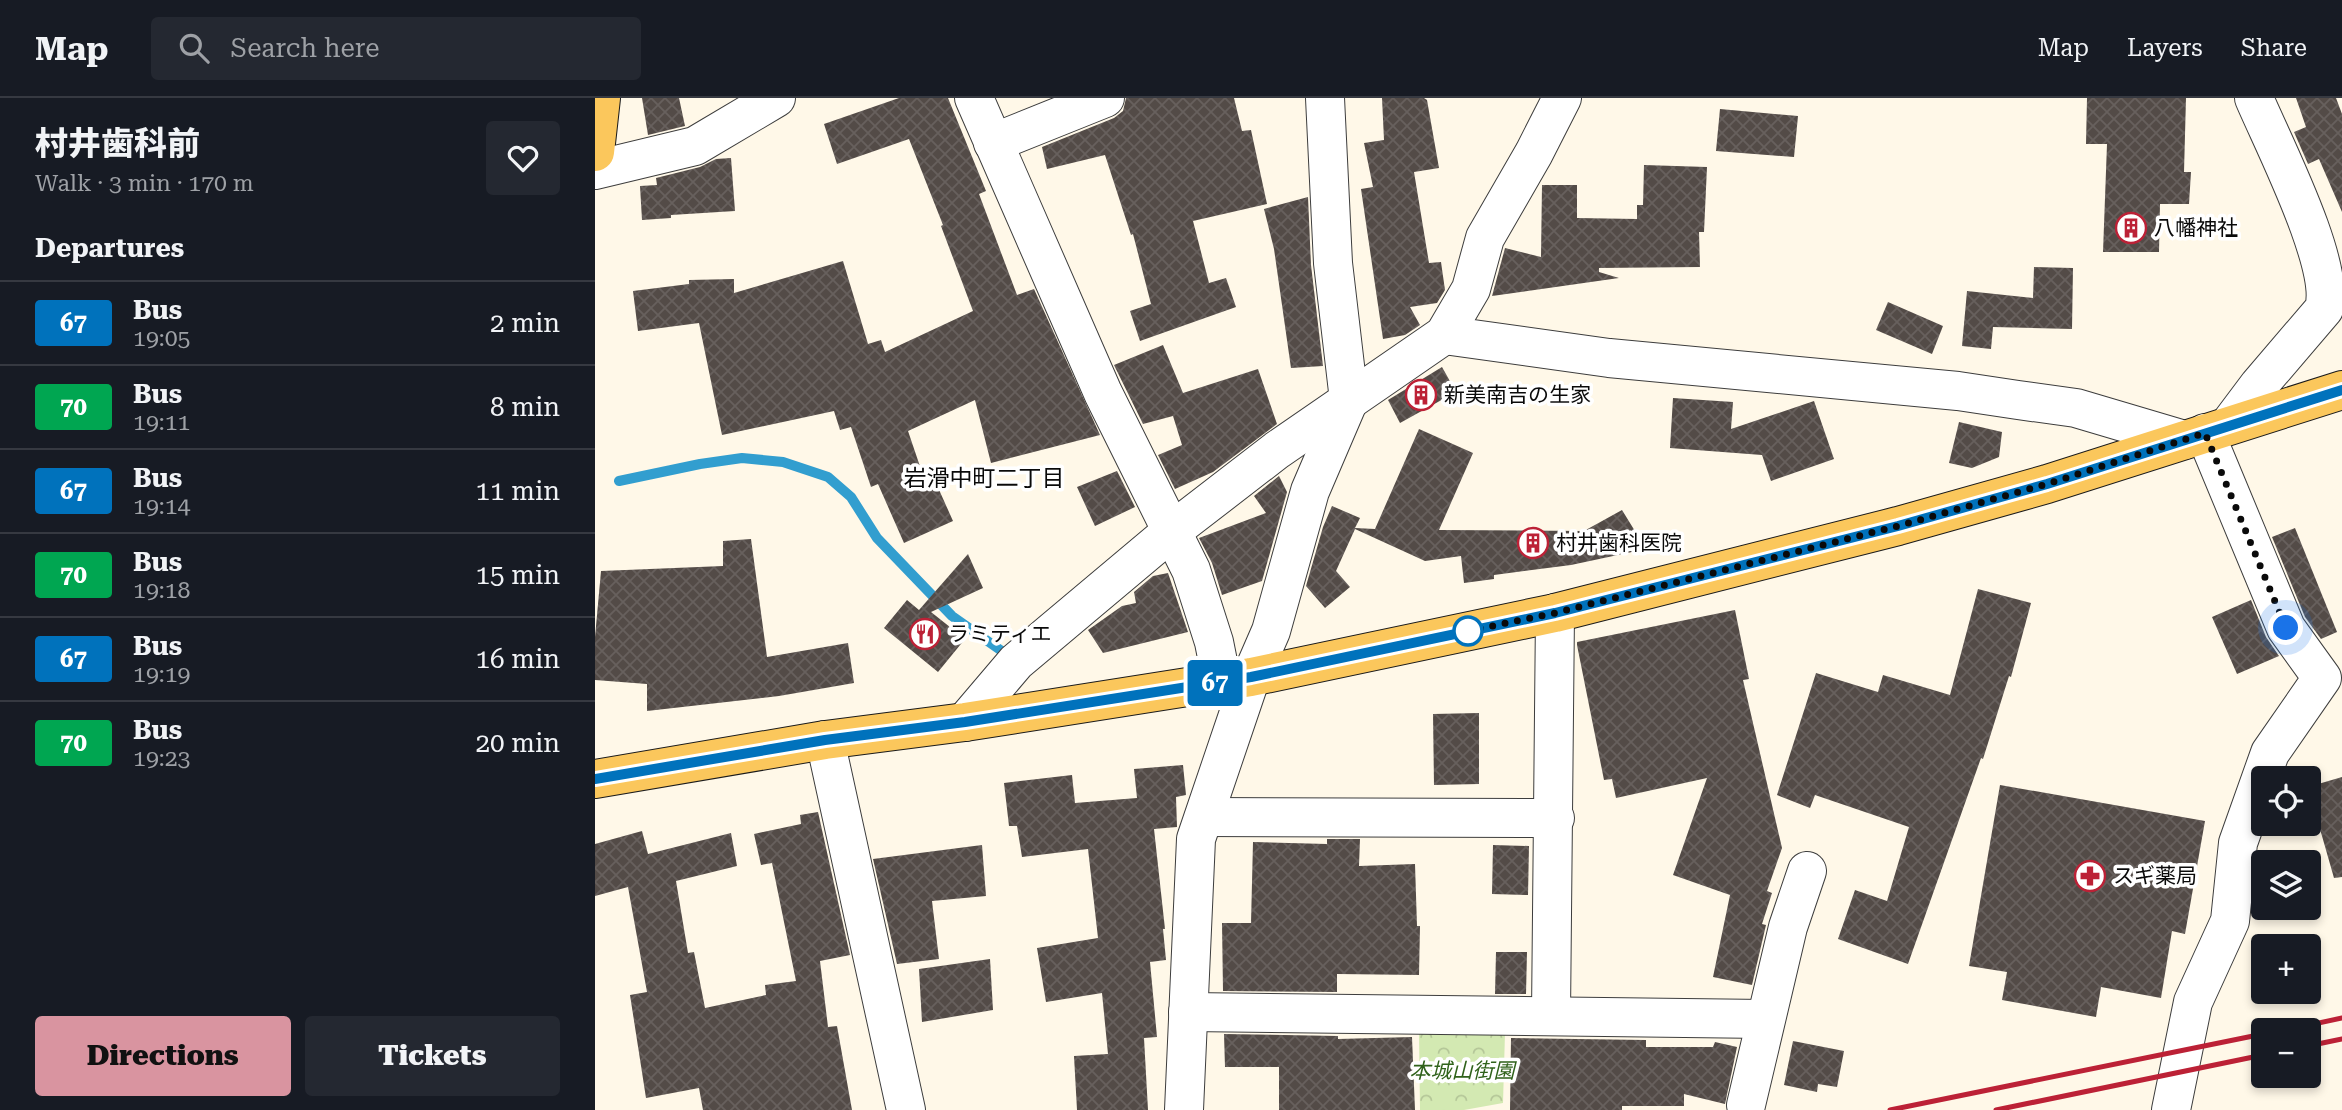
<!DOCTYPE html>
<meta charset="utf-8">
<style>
:root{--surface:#171b24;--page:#242831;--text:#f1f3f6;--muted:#9ea1a6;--line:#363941;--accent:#d994a0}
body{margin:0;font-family:"Roboto Serif","Noto Sans JP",serif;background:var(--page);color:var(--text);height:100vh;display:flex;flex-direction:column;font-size:26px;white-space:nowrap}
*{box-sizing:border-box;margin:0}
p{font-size:23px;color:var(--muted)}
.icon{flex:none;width:38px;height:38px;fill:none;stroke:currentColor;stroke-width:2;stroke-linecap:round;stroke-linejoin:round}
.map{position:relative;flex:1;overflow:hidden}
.sheet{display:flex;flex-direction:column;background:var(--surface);width:595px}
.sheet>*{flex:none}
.badge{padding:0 14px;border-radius:5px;font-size:24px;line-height:46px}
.buttons{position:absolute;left:1656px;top:668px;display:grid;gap:14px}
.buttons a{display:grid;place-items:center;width:70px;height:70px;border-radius:7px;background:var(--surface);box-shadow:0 4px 10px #0003;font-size:35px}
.you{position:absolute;width:35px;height:35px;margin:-18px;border:5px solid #fff;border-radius:50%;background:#1a73e8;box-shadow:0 0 0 10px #1a73e833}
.map>.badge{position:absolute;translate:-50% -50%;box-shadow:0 0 0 4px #fff}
h2{padding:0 35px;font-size:26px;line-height:63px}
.round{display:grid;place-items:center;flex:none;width:74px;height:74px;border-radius:7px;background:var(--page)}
.overview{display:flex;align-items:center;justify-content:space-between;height:119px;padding:0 35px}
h1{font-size:33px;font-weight:800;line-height:52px}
.action{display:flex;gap:14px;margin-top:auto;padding:14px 35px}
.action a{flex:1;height:80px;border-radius:7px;background:var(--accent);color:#111;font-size:28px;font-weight:800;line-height:80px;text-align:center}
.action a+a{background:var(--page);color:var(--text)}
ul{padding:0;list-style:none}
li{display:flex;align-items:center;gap:21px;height:84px;padding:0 35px;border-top:2px solid var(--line)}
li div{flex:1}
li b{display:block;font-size:26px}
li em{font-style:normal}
li .badge{min-width:77px;font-weight:700;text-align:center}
header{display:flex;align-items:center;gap:42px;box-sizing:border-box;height:98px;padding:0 35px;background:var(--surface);border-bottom:2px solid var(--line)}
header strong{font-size:33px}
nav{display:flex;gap:38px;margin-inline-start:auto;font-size:24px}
.search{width:490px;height:63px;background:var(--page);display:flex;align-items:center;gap:18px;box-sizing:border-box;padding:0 24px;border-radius:7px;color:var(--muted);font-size:26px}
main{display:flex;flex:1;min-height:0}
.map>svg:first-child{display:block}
.park{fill:url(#park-crowns)}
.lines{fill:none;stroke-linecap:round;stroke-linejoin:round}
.stream{stroke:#329ecf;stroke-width:10}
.building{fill:url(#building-cross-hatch)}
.minor-casing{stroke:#3d3d3d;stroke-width:40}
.major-casing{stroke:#1b1b1b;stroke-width:40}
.minor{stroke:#fff;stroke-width:38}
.major{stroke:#fbc75c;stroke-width:38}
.rail{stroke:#bc2136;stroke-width:5}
.line-casing{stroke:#fff;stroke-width:16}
.line{stroke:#0072bc;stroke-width:10}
.walk{stroke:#0a0a0a;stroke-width:7;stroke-dasharray:0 12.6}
.stop-dot{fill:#fff;stroke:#0072bc;stroke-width:3.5}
.labels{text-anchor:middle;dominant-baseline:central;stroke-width:7;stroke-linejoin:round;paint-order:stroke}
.poi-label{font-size:21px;fill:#0a0a0a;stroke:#fff;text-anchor:start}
.park-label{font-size:21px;font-style:italic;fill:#30621b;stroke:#fff}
.neighbourhood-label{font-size:23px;fill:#0a0a0a;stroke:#fff}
</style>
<header>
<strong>Map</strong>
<div class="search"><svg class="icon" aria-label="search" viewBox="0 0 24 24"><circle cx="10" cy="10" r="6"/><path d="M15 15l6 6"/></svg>Search here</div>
<nav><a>Map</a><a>Layers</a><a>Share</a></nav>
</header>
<main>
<section class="sheet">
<div class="overview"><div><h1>村井歯科前</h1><p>Walk · 3 min · 170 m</p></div><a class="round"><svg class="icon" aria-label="heart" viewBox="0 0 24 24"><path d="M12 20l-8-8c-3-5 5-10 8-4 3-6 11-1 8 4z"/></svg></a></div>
<h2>Departures</h2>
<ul>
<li><span class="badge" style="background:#0072bc;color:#fff">67</span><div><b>Bus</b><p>19:05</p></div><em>2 min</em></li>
<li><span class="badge" style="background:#00a651;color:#fff">70</span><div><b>Bus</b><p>19:11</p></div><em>8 min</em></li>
<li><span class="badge" style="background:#0072bc;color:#fff">67</span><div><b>Bus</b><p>19:14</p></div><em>11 min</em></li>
<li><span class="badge" style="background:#00a651;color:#fff">70</span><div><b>Bus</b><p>19:18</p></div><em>15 min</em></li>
<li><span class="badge" style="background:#0072bc;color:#fff">67</span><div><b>Bus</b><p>19:19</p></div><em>16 min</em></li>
<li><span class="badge" style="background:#00a651;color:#fff">70</span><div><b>Bus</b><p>19:23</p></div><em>20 min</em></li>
</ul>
<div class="action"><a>Directions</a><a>Tickets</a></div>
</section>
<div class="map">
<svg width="1747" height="1012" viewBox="0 0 1747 1012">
<defs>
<pattern id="park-crowns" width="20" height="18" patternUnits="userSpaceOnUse" patternTransform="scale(1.75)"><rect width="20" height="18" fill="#d3e9b2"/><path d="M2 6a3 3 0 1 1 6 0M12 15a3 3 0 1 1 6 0" fill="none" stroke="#b4c698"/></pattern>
<pattern id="building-cross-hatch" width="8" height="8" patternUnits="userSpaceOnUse" patternTransform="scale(1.75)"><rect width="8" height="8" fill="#534b47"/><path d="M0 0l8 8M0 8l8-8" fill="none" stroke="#67605d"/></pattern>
</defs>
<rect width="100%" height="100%" fill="#fff8e8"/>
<path class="park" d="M824,934L910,935L908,1005L869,1012H825Z"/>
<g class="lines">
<path class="stream" d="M24,383L105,366L147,360L188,364L233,379L256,399L282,440L357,518L411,556"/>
</g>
<g class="building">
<path d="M47,0H84L90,28L53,37Z"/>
<path d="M304,0H353L391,93L384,96L422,197L439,191L505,337L396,365L380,302L313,333L332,389L341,385L358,423L309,445L283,386L276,389L256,329L245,332L239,313L127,337L104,225L43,233L38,193L94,186V182L139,181V195L248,163L273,246L286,242L290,254L378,213L346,128L348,127L314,41L242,66L229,26Z"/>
<path d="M531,0H639L647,33L656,32L672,106L598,123L614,185L631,180L641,209L545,243L535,213L556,206L538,136L536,137L510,57L452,71L447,49L519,20L528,13Z"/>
<path d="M787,0H829L832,2L844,70L819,74L834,165L846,164L850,192L842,205L815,209L825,227L810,237L788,241L766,91L778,89L769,45L789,42Z"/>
<path d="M1492,0H1591L1589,74H1596L1594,106H1565L1564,154H1508L1512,46H1491Z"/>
<path d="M1701,0H1741L1747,16V114L1724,61L1713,66L1699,34L1711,29Z"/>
<path d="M1125,11L1203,18L1199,59L1121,53Z"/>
<path d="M136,60L140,113L76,117V120L47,122L45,88L62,87L61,80L105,69L121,61Z"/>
<path d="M1049,67L1112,69L1109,134H1104L1105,169L1004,170V174L1024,180L897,198L910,150L946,159L947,87H982V120L1042,121V107H1048Z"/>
<path d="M713,99L716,167L728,268L696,270L679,151L669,111Z"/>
<path d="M1439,169L1478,170L1477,231L1398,229L1396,251L1367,248L1372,193L1438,200Z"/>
<path d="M1293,204L1348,228L1337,256L1281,232Z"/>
<path d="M568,247L588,295L663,271L682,326L618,374L580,391L563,357L587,347L578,318L548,326L519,267Z"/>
<path d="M847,269L861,294L805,325L793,302Z"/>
<path d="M1078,300L1138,304L1136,331L1219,303L1239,361L1176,383L1167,357L1075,350Z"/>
<path d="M1364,324L1407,334L1404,359L1377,370L1354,365Z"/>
<path d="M824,331L878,355L844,432L989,433L1027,412L1051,451L976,467L899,477V481L869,485L866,458L830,463L760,431L741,473L755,489L730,510L711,488L728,429L737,408L765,420L760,430L780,431Z"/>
<path d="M522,373L540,409L500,428L482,389Z"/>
<path d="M684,378L692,394L667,483L627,497L617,465L604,440L671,415L659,398Z"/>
<path d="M1700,430L1742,534L1726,541L1710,519L1677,439Z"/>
<path d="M156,441L172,559L253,545L259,585L184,598L52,613V586L0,582V539L6,473L128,468V443Z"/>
<path d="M373,456L388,490L336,514L370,541L343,574L289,530L312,502L324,512Z"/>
<path d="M573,475L593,534L508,555L493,532L527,508L541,505L539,494L558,478Z"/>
<path d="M1383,491L1436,505L1416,579L1414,578L1388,661L1386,660L1313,866L1243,841L1260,792L1292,803L1314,729L1220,697L1215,710L1182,697L1221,575L1283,594L1288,577L1355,597Z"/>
<path d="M1656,502L1671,539L1684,558L1642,576L1617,519Z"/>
<path d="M1140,512L1154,581L1148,582L1187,750L1172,793L1177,795L1167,826L1171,827L1157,887L1118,879L1135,797L1078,777L1112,680L1021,700L1017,681L1009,682L982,547V544Z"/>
<path d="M884,615V686L839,687L838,616Z"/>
<path d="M588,667L591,697L581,699L582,729L559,731L570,831H568L571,862L555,864L562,939L549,940L553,1012H482L479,958L513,956L507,895L451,904L442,850L503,840L493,751L427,759L422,728H414L409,685L477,677L480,705L542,700L539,671Z"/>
<path d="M1747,679V779L1739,780L1713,689Z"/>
<path d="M1405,687L1610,723L1590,836L1577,833L1566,900L1506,889L1501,919L1407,902L1412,874L1374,868Z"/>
<path d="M223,714L255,857L225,863L233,929L242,928L257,1012H108L104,990L51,1000L35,897L52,894L33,789L0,798V746L47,733L53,756L136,735L142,768L81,783L93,855L99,854L110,910L171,897L170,887L201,883L177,765L166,767L159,736L206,726L205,717Z"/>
<path d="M732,741H765L764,768L820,766L822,828H825L824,877L742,876V894L628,893L627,825H656L658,744L732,746Z"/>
<path d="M387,747L391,798L337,803L344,861L302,866L278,761Z"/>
<path d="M898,747L934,748L933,797L897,796Z"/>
<path d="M901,854H932L931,896H900Z"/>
<path d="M395,861L398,912L327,924L324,871Z"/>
<path d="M629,936L743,938V941L817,939L820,1012H684V969H630Z"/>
<path d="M916,940L1051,942V949H1118L1120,944L1142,949L1130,1006L1089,996V1008H1027V1012H915Z"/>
<path d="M1198,943L1249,953L1242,989L1223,986L1222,994L1189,987Z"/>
</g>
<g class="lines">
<g class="minor-casing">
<g id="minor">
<path d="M379,0L508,295L596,472L619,544L627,584"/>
<path d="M398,45L510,0"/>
<path d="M0,72L100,48L181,0"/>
<path d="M849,237L1014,260L1363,293L1423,302L1481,310L1589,342"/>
<path d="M1634,327L1664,287L1729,211C1741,167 1678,45 1659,0"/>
<path d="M370,624L421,564L577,433L682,352L849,237L876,191L890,140L939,55L967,0"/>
<path d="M230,642L311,1012"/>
<path d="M609,719L960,720"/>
<path d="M593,914L1170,921"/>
<path d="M956,916L960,515"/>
<path d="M1151,1007L1193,829L1212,773"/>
<path d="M589,1012L601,741L656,579L676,533L715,393L754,302L738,165L730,0"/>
<path d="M1576,1012L1598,904L1635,823L1643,745L1675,655L1727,580L1691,530L1610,335"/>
</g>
</g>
<g class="major-casing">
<g id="major">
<path d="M0,54L6,0"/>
<path d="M0,681L230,642L370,624L656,579L960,515L1303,428L1452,386L1747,292"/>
</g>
</g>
<use href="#minor" class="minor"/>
<use href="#major" class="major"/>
<g class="rail">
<path d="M1686,933L1747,920"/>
<path d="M1713,948L1747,941"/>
<path d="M1295,1012L1668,936"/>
<path d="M1401,1012L1668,957"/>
</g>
</g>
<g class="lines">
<g class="line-casing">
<path id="line" d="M0,681L230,642L370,624L656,579L960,515L1303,428L1452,386L1747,292"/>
</g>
<use href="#line" class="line"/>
<path class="walk" d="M873,533L960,515L1303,428L1452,386L1610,335L1691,530"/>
</g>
<defs>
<g id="building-ring" transform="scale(1.575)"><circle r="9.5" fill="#fff" stroke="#bc2136" stroke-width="1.5"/><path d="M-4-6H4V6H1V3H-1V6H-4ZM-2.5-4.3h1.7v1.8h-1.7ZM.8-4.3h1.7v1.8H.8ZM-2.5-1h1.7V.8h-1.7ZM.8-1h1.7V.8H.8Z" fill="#bc2136"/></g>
<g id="restaurant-ring" transform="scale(1.575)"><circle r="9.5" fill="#fff" stroke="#bc2136" stroke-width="1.5"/><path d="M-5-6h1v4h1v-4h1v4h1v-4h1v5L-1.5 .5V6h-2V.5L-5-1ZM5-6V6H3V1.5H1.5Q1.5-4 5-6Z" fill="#bc2136"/></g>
<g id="pharmacy-ring" transform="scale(1.575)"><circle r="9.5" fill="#fff" stroke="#bc2136" stroke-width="1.5"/><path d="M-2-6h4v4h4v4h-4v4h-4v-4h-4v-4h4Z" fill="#bc2136"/></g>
</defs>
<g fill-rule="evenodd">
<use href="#building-ring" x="1536" y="130"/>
<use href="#building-ring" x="826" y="297"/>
<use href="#building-ring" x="938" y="445"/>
<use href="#restaurant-ring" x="330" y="536"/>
<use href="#pharmacy-ring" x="1495" y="778"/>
</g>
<circle class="stop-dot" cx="873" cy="533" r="14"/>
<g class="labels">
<g class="poi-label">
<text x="1559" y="130">八幡神社</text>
<text x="849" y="297">新美南吉の生家</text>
<text x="961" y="445">村井歯科医院</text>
<text x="353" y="536">ラミティエ</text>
<text x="1518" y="778">スギ薬局</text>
</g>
<g class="park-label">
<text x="867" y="973">本城山街園</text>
</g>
<g class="neighbourhood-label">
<text x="389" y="380">岩滑中町二丁目</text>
</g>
</g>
</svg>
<div class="buttons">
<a><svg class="icon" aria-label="locate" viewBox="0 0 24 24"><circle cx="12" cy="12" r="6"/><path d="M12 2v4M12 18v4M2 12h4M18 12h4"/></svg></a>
<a><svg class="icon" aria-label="layers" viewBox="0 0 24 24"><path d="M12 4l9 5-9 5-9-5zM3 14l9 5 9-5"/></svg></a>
<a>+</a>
<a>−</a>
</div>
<div class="you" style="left:1691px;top:530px"></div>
<b class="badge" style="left:620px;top:585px;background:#0072bc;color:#fff">67</b>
</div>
</main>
